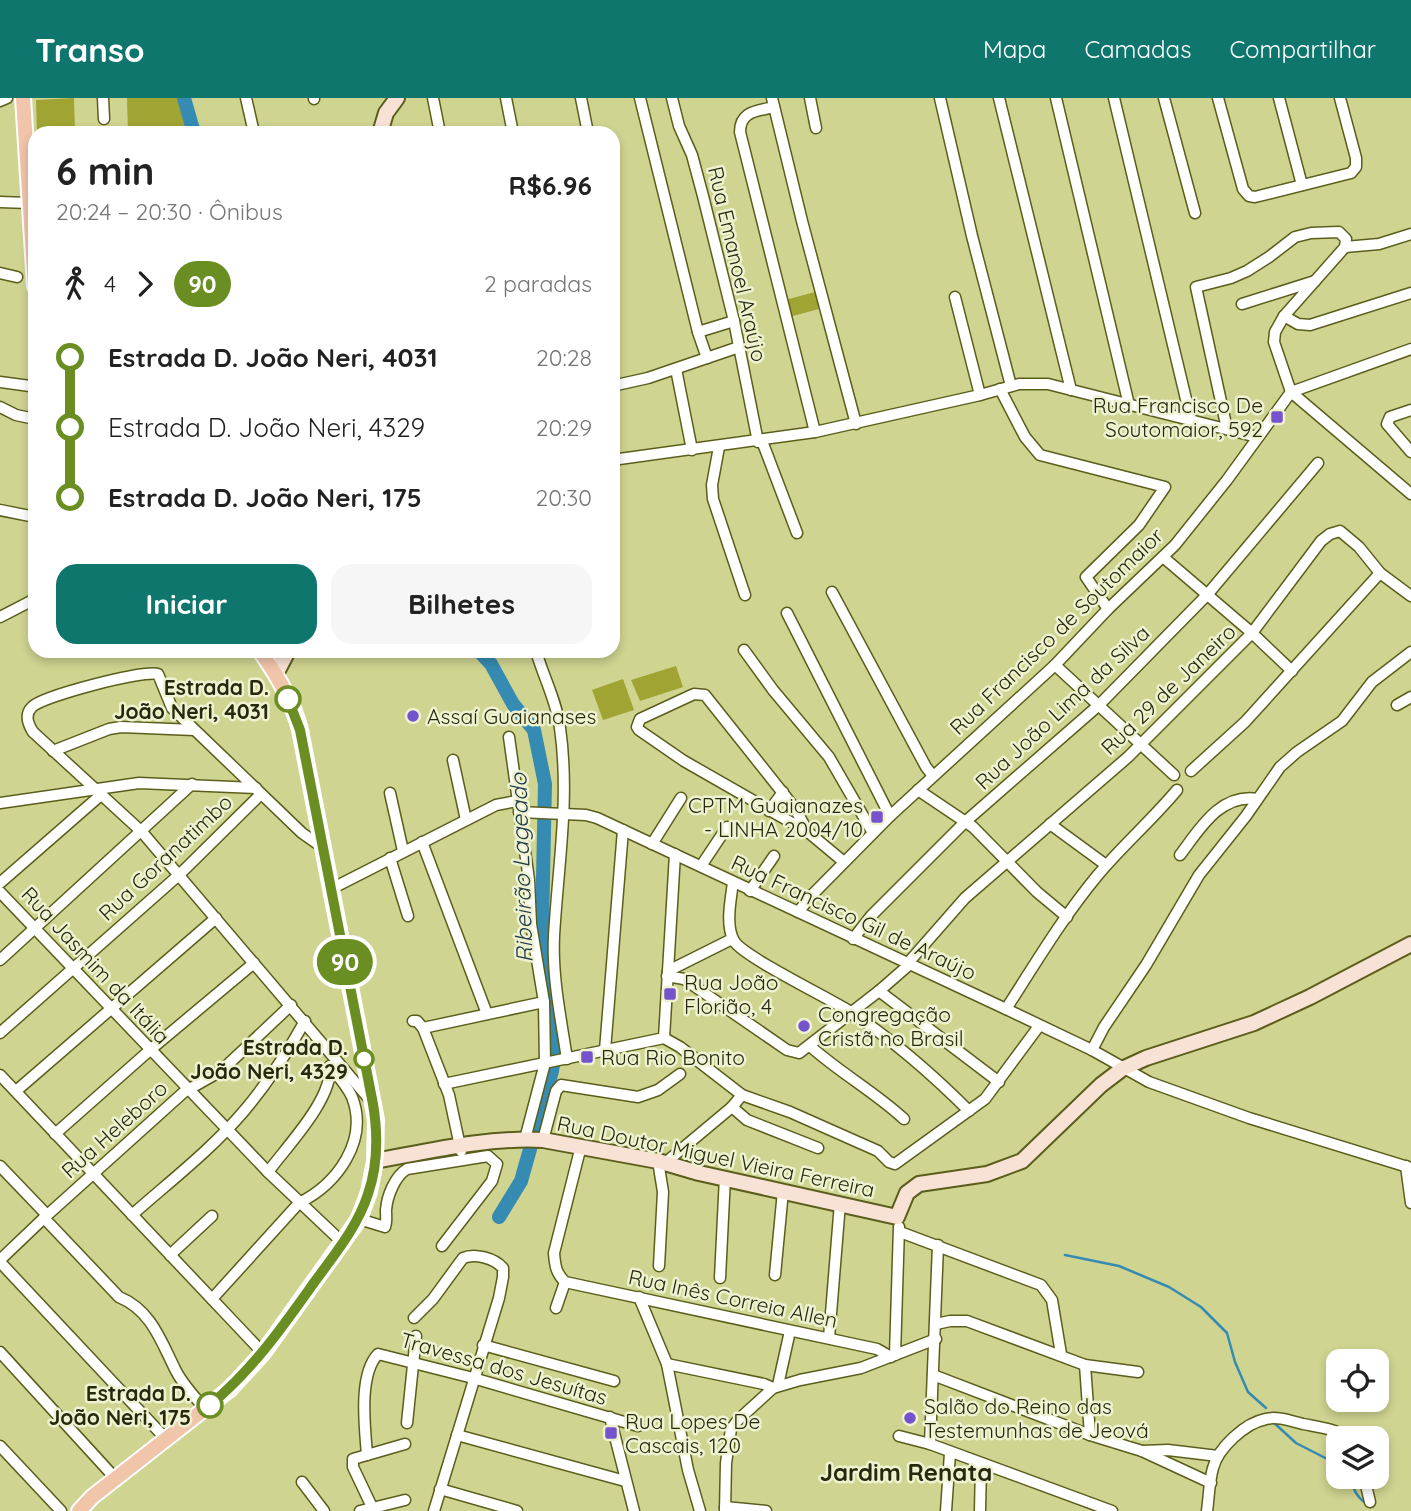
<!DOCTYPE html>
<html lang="pt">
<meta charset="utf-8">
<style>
:root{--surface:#fff;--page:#f6f6f6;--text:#222;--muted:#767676;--accent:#0f766e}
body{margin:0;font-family:Quicksand,sans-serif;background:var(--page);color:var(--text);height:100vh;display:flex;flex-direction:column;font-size:26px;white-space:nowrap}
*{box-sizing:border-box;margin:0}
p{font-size:23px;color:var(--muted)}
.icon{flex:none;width:38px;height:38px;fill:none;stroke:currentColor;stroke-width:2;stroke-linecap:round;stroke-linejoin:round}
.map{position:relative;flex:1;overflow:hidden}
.sheet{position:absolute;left:28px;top:28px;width:592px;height:532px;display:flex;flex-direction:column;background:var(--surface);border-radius:21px;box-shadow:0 4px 10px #0003}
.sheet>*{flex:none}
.badge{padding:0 14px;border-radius:23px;font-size:24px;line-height:46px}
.buttons{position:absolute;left:1326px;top:1251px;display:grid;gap:14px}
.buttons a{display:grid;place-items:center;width:63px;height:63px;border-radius:14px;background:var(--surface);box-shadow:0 4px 10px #0003;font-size:35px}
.map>.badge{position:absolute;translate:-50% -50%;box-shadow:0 0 0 4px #fff}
.legs{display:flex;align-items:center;gap:10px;height:77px;padding:0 28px;font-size:23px}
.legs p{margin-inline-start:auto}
.headline{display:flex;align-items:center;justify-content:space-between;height:119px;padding:0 28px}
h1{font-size:38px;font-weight:700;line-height:52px}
.button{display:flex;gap:14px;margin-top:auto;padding:14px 28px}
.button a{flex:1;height:80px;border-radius:21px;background:var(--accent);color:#fff;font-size:28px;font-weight:700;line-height:80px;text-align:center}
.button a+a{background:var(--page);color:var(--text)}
ul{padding:0 28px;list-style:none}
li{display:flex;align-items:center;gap:24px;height:70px;font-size:26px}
li i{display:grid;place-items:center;width:10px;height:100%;margin:0 9px;background:currentColor}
li i::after{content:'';width:18px;height:18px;margin:-9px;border:5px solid;border-radius:50%;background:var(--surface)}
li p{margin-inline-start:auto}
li:first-child i{background:linear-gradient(#0000 50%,currentColor 0)}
li:last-child i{background:linear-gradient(currentColor 50%,#0000 0)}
header{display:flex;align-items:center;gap:42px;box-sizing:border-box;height:98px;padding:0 35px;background:var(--accent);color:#fff}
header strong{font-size:33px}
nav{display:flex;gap:38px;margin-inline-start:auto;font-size:24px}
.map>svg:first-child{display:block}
.green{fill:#9fa432}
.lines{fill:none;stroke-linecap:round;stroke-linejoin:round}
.stream{stroke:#368bb3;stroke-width:2.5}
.river{stroke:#368bb3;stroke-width:14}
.street-casing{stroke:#5b5e1b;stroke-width:13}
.secondary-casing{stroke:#5b5e1b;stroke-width:18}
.primary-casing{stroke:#fff;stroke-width:18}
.street{stroke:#fff;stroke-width:10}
.secondary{stroke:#f8e2d5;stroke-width:14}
.primary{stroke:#f1c5aa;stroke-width:14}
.line-1-casing{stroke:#fff;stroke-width:16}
.line-1{stroke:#6b8e23;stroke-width:10}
.poi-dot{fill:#7553cd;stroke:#eff2d1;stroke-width:2.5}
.stop-1-dot{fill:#fff;stroke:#6b8e23;stroke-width:3.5}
.labels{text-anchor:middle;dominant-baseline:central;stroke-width:5;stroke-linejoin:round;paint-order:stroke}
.street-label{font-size:21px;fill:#27280d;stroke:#eff2d1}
.poi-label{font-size:21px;fill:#27280d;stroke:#eff2d1;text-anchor:start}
.stop-label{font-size:21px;font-weight:bold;fill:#27280d;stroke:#eff2d1;text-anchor:end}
.water-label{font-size:23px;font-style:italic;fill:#223c49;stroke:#eff2d1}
.quarter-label{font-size:24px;font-weight:bold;fill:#27280d;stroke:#eff2d1}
</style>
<header>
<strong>Transo</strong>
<nav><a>Mapa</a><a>Camadas</a><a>Compartilhar</a></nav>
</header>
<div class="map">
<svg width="1411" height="1413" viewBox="0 0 1411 1413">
<rect width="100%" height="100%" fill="#cfd491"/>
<g class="green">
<path d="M74,0L75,35H37L36,2Z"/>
<path d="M127,0H182L189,35H128Z"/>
<path d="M815,194L819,211L789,219L785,202Z"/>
<path d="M676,568L683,589L640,603L631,582Z"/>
<path d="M623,581L634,612L603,622L592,592Z"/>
</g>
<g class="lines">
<g class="stream">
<path d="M1065,1157L1119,1168L1169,1189L1201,1209L1227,1235L1235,1264L1248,1294L1266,1310"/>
<path d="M1272,1323L1296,1345L1339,1367"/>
<path d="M1351,1379C1353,1394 1359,1402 1372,1409"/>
</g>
<g class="river">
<path d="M184,0L194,35"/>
<path d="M479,553L491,566L513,606L534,632L545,686L542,828L556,947L552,973L521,1083L499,1119"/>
</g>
<g class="street-casing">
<g id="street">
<path d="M103,0L104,21"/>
<path d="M246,0L254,35"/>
<path d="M433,0L440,35"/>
<path d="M506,0L513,35"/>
<path d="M581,0L588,35"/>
<path d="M640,0L698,234L734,223"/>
<path d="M672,0L679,28L692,57L703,98L734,223L758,344"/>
<path d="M772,0L802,123L856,326"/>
<path d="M810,0L816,30"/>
<path d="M940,0L972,138L1011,288"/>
<path d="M999,0L1071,292"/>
<path d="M1056,0L1129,307"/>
<path d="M1114,0L1191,322"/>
<path d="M1164,0L1195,115"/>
<path d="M1218,0L1243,91L1249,98L1255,99L1351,75L1356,69V60L1340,0"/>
<path d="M1279,0L1302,87"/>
<path d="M314,1V0"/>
<path d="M0,3L7,0"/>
<path d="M774,9C757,13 740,13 740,34L815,334"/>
<path d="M0,104L29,105"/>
<path d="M1345,149L1379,146L1411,136"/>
<path d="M612,151V170"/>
<path d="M0,175L17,179"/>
<path d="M955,199L980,297"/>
<path d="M1242,206L1315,183"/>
<path d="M1284,218L1298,226L1310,227L1411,195"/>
<path d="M698,234L707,260"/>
<path d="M676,271L692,352"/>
<path d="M0,284L30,288"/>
<path d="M612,288L648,280L739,249"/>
<path d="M1000,291L1025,339L1040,357L1165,389L1139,427L1086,479L1108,511"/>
<path d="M0,309L16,317L35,321"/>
<path d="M1411,312L1390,319L1387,326L1411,354"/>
<path d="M1227,331L1196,189L1231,180L1247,173L1269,159L1295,139L1311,135L1339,134L1346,141L1345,149L1284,218L1275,234L1274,244L1291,294L1411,396"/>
<path d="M762,343L797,435"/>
<path d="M719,349L712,387L713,401L745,497"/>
<path d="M612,362L815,334L980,297L1019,286H1048L1257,339"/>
<path d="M0,412L35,419"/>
<path d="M1163,459L1252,535L1292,573"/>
<path d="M832,494L926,669L933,678"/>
<path d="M787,515L890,718"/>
<path d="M0,519L35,501"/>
<path d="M744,552L773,592L829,659L873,735"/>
<path d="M536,553C543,578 557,604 560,630C570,700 558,768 554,838C552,879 561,921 567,961"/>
<path d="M1055,567L1174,677"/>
<path d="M1397,607L1411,599"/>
<path d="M509,639L529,782L531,826L544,904L545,965L525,1041"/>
<path d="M53,653L109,631L121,629L194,632"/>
<path d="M453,662L466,722"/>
<path d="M1191,673L1245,624L1380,475"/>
<path d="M918,692L973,729L1037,794L1067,819"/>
<path d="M390,695L403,753"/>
<path d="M0,705L139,685L256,690"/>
<path d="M769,713L783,694"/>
<path d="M519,714L586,717L597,720L1006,911L1092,952L1149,984L1249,1020L1411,1070"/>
<path d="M1050,726L1106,767"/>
<path d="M808,734L794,709L705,597L694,596L640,621L637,629L639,632L684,663L808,734L844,764"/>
<path d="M422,744L487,916"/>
<path d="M652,746L681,700"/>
<path d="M322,749L302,735L172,610L158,576C142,572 43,598 32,609C24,617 28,626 33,634L142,734L371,1003"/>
<path d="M1180,757C1199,732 1220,695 1257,701"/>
<path d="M390,760L408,818"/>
<path d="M701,768L727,729"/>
<path d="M733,784C731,801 725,827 734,843C744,859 827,899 849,913C893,942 932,976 969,1013"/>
<path d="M0,785L102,696"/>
<path d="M331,791L496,707L517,703"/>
<path d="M750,793L774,758"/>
<path d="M0,794L268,1074L343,1145"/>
<path d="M798,814L813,796L890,718L1055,567L1108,511L1175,447L1227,382L1291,294L1411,251"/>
<path d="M853,841L871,818L965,724L1099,607L1207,497L1318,365"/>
<path d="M0,862L192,686"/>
<path d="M908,865L965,800L1128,659L1252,535L1321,443L1330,436L1340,433L1359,449L1380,475L1411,498"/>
<path d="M668,873L732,841"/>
<path d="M667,878L684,881L787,952L799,955L879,893L910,866"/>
<path d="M879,893L999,984"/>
<path d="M1006,911C1035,866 1063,819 1097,778C1122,748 1152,722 1177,692"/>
<path d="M413,923H417L423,930L544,904"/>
<path d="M423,930L449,997L461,1053"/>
<path d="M0,935L180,776L261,696"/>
<path d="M664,940L675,756"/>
<path d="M810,948C840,975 875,994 904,1021"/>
<path d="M605,952L623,732"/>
<path d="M1092,952L1104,929L1146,867L1199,777L1246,718L1280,669L1297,654L1342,623L1372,584L1411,554"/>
<path d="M0,977L263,1255"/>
<path d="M444,986L664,940L680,949L742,997L790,1014L878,1053L889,1064L895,1066L985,1001L1039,928"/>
<path d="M16,993L216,820"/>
<path d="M732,1009L747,1022L818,1050"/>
<path d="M55,1036L150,952L254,865"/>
<path d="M543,1042L556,993L561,987L638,999L658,992L680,976"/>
<path d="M658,1063L663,1094L659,1168"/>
<path d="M665,1065L732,1009L742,997"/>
<path d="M0,1068L47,1117"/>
<path d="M1406,1068L1411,1105"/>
<path d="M268,1074C287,1048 333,1001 330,968"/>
<path d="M132,1117C169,1084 211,1052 244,1013C267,986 287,955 305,923"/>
<path d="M44,1120L119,1199C151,1212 161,1243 175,1271C182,1286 195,1299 205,1311"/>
<path d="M359,1121L385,1129C387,1123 386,1119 386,1112C387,1098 395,1078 407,1071L488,1058L497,1066L492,1083L442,1148"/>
<path d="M900,1134L1041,1187L1052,1202L1061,1256"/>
<path d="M170,1157L212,1118"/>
<path d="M0,1162L44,1120L184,994L221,973L291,907"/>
<path d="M0,1164L165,1340"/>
<path d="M775,1177L783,1093"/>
<path d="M720,1180L725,1079"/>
<path d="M565,1184L877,1251L891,1259"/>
<path d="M639,1199L667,1266L688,1372L700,1413"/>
<path d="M212,1201L299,1105C337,1086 369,1043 352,999C347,988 338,978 330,968"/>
<path d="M556,1210L565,1184C556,1175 555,1168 554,1155L581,1048"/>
<path d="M414,1220L433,1201L463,1160C475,1155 494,1160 503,1170V1179L499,1200L434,1413"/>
<path d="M936,1226L950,1223H967L1085,1267L1138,1274"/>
<path d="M829,1240L840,1105"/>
<path d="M483,1247L614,1283"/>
<path d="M0,1254L115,1380"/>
<path d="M895,1257L899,1129"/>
<path d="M667,1266L764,1286L773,1290"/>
<path d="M1085,1267L1090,1337"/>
<path d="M933,1277L1090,1337L1142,1353L1211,1385"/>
<path d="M778,1287L790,1233"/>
<path d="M610,1319L634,1413"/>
<path d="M407,1325L416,1238"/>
<path d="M457,1337L625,1383"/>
<path d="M899,1338L930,1346L1112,1413"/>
<path d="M930,1346L938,1147"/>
<path d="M0,1348L61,1413"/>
<path d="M1142,1353L1168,1352L1218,1358"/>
<path d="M367,1357C365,1330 358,1277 378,1256L473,1280L638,1328"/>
<path d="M1364,1379L1370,1404"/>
<path d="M302,1384L324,1413"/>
<path d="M440,1391L517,1413"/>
<path d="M372,1409L353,1369V1361L405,1346"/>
<path d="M725,1409L766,1413"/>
<path d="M360,1413L405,1402"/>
<path d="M725,1413L726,1365L731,1331L738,1322L773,1290L800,1282L861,1270L936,1241"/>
<path d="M946,1413L950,1355"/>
<path d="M980,1413L981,1366"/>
<path d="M1207,1413C1209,1399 1209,1384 1213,1370C1218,1350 1245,1325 1266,1321C1278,1318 1291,1323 1303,1326C1318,1329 1336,1331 1349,1340"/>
</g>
</g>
<g class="secondary-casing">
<g id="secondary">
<path d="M380,35L386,15L397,0"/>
<path d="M276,576L288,553"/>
<path d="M375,1063C430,1053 487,1039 543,1042L658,1063L699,1075L897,1119L907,1095L919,1086L987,1076L1022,1063L1101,987L1122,971L1146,960L1254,925L1310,899L1411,846"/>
</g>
</g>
<g class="primary-casing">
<g id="primary">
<path d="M23,0L35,188"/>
<path d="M79,1413L92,1399L230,1291L263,1255L359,1121L369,1094L375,1063L376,1022L373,1006L300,632C293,603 277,577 260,553"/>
</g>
</g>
<use href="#street" class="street"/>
<use href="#secondary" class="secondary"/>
<use href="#primary" class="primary"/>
</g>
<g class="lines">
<g class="line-1-casing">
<path id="line-1" d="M210,1307C253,1271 281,1231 313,1186C334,1157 357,1130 368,1096C378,1067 378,1036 373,1006L300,632L288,601"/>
</g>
<use href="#line-1" class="line-1"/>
</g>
<g class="poi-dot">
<rect x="1270" y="312" width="14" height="14" rx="3.5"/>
<circle cx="413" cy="618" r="7"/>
<rect x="870" y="712" width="14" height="14" rx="3.5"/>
<rect x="663" y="889" width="14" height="14" rx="3.5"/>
<circle cx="804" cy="928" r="7"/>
<rect x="580" y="952" width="14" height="14" rx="3.5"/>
<circle cx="910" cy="1320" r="7"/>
<rect x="604" y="1328" width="14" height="14" rx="3.5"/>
</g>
<g class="stop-1-dot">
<circle cx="288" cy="601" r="12"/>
<circle cx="364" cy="961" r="9"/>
<circle cx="210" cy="1307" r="12"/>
</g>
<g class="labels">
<g class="street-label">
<text transform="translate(738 166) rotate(77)">Rua Emanoel Araújo</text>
<text transform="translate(1056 533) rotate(-44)">Rua Francisco de Soutomaior</text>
<text transform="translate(1168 591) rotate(-44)">Rua 29 de Janeiro</text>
<text transform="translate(1062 609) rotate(-43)">Rua João Lima da Silva</text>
<text transform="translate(165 759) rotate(-43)">Rua Goranatimbo</text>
<text transform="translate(854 819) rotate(25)">Rua Francisco Gil de Araújo</text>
<text transform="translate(96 867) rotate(47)">Rua Jasmim da Itália</text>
<text transform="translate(114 1031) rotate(-42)">Rua Heleboro</text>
<text transform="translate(716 1058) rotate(12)">Rua Doutor Miguel Vieira Ferreira</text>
<text transform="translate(733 1200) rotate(12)">Rua Inês Correia Allen</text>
<text transform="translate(504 1270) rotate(16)">Travessa dos Jesuítas</text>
</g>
<g class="poi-label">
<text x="1263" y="307" text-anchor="end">Rua Francisco De<tspan x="1263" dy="24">Soutomaior, 592</tspan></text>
<text x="427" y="618">Assaí Guaianases</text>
<text x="863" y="707" text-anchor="end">CPTM Guaianazes<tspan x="863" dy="24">- LINHA 2004/10</tspan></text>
<text x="684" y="884">Rua João<tspan x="684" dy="24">Florião, 4</tspan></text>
<text x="818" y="916">Congregação<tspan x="818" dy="24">Cristã no Brasil</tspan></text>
<text x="601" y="959">Rua Rio Bonito</text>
<text x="924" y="1308">Salão do Reino das<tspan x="924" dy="24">Testemunhas de Jeová</tspan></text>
<text x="625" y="1323">Rua Lopes De<tspan x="625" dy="24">Cascais, 120</tspan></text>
</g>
<g class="stop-label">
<text x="269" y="589">Estrada D.<tspan x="269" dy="24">João Neri, 4031</tspan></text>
<text x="348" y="949">Estrada D.<tspan x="348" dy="24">João Neri, 4329</tspan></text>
<text x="191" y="1295">Estrada D.<tspan x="191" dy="24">João Neri, 175</tspan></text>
</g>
<g class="water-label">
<text transform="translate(521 770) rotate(-92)">Ribeirão Lageado</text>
</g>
<g class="quarter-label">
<text x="906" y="1374">Jardim Renata</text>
</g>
</g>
</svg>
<div class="buttons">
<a><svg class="icon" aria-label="locate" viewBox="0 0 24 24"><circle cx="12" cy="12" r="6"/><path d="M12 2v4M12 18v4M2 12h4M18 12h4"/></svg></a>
<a><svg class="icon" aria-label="layers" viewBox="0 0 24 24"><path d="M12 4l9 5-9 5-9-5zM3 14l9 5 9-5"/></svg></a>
</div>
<b class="badge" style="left:345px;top:864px;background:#6b8e23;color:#fff">90</b>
<section class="sheet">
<div class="headline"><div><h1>6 min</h1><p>20:24 – 20:30 · Ônibus</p></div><b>R$6.96</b></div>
<div class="legs"><svg class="icon" aria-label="walk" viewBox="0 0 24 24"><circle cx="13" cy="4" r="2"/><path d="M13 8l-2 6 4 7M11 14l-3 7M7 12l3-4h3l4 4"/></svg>4<svg class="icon" aria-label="forward" viewBox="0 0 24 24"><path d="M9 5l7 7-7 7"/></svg><b class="badge" style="background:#6b8e23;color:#fff">90</b><p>2 paradas</p></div>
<ul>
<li><i style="color:#6b8e23"></i><b>Estrada D. João Neri, 4031</b><p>20:28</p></li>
<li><i style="color:#6b8e23"></i><span>Estrada D. João Neri, 4329</span><p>20:29</p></li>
<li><i style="color:#6b8e23"></i><b>Estrada D. João Neri, 175</b><p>20:30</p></li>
</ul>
<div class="button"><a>Iniciar</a><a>Bilhetes</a></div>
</section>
</div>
